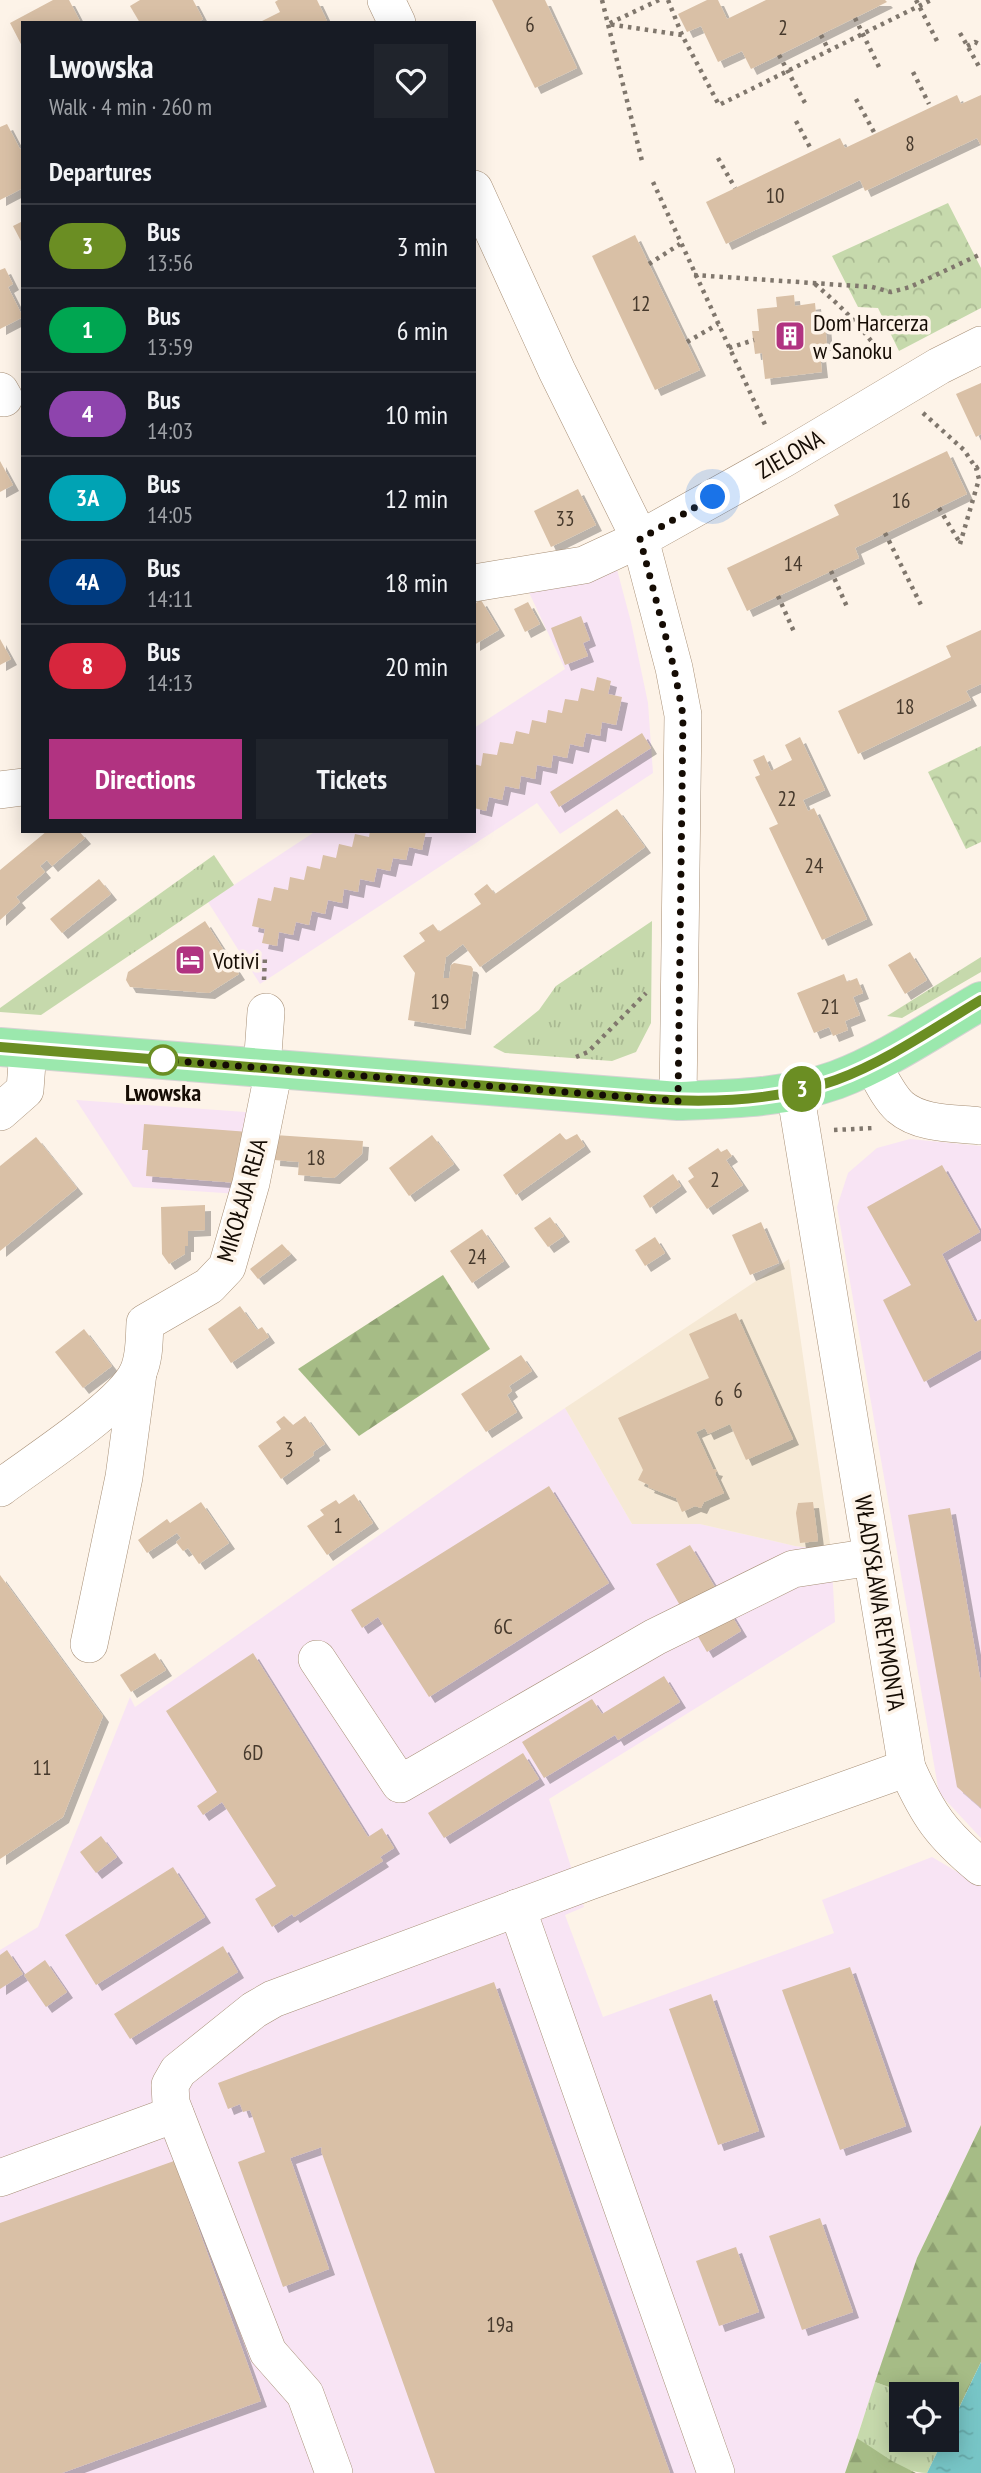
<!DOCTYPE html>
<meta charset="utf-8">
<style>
:root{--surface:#171b24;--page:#20242c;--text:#f1f3f6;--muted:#9ea1a6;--line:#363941;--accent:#b13381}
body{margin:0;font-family:"PT Sans Narrow",sans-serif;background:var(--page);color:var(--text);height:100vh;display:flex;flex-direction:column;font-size:26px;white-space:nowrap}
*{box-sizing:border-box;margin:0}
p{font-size:23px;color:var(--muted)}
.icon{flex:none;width:38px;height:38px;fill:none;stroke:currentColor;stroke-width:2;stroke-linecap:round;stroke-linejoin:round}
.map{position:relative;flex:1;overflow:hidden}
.side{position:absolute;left:21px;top:21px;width:455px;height:812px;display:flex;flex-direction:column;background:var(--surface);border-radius:0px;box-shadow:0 4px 18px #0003}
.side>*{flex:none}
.badge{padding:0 14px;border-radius:23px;font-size:24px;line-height:46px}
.fabs{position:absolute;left:889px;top:2382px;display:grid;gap:14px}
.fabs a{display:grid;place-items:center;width:70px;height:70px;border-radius:0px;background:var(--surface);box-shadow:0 4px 18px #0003;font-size:35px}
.you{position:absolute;width:35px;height:35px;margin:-18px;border:5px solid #fff;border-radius:50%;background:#1a73e8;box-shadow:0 0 0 10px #1a73e833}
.map>.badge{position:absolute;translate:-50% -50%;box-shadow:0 0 0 4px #fff}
h2{padding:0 28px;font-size:26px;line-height:63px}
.round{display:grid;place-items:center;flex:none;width:74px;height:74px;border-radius:0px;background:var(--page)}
.summary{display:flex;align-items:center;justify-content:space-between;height:119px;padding:0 28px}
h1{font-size:33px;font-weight:600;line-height:52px}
.action{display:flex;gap:14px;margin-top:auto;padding:14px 28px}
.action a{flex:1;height:80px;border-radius:0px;background:var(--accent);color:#fff;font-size:28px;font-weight:600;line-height:80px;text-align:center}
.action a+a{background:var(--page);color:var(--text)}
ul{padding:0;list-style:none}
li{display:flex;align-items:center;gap:21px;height:84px;padding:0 28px;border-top:2px solid var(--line)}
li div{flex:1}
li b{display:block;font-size:26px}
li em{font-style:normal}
li .badge{min-width:77px;font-weight:700;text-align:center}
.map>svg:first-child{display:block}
.industrial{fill:#f8e4f4}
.education{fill:#f6e9d5}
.grass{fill:url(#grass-tufts)}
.forest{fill:url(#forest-firs)}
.park{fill:url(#park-crowns)}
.water{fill:url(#water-ripples)}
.building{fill:#d9c0a6;filter:url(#shadow)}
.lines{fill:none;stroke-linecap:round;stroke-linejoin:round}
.minor-casing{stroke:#a78f76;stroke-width:38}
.major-casing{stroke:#d5d3d2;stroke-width:40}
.path{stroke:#80776d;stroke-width:4.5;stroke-dasharray:3.5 5;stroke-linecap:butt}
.minor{stroke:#fff;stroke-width:37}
.major{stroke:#9be8ad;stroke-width:38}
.line-casing{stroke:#fff;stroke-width:16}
.line{stroke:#6b8e23;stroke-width:10}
.walk{stroke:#150c04;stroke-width:7;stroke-dasharray:0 12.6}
.stop-dot{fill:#fff;stroke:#6b8e23;stroke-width:3.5}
.labels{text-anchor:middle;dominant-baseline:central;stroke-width:7;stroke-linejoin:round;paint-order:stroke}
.number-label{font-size:21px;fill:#46392c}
.poi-label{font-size:24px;fill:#150c04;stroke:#fdf3e8;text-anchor:start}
.street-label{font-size:24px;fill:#150c04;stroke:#fdf3e8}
.stop-label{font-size:24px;font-weight:bold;fill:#150c04;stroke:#fdf3e8}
</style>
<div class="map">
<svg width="981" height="2473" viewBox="0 0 981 2473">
<defs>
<pattern id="grass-tufts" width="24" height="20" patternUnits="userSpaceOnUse" patternTransform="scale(1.75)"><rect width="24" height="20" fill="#c6d9ac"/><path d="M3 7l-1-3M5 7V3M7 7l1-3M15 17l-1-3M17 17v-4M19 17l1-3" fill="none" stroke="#a9b992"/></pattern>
<pattern id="forest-firs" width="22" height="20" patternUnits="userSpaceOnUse" patternTransform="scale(1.75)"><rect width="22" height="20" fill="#a6bc86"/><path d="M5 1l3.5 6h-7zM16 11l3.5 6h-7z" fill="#8ea072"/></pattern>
<pattern id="park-crowns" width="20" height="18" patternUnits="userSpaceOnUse" patternTransform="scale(1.75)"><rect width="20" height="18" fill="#c6d9ac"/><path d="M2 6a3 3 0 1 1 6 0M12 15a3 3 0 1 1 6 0" fill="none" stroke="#a9b992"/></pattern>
<pattern id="water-ripples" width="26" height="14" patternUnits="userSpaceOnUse" patternTransform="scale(1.75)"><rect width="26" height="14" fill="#77c5c6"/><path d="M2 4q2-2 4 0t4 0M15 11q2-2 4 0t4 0" fill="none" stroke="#66a8a8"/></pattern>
<filter id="shadow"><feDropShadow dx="6" dy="6" stdDeviation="0" flood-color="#0004"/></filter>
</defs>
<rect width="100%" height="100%" fill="#fdf3e8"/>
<g class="industrial">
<path d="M615,562L631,622L648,703L653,773L560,834L537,803L260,984L208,902L316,831H474V728L565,669L525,584Z"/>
<path d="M76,1100L259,1113L239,1194L133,1187Z"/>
<path d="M910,1139L981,1146V1838L939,1793L837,1207L848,1173L877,1148Z"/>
<path d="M565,1408L632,1524H700L795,1546L831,1550L835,1622L549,1799L584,1907L565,1915L603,2017L834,1933L822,1900L932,1857L981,1886V2125L917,2258L845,2473H0V1950L38,1927L130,1697L135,1707L469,1472Z"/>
</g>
<path class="education" d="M789,1259L831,1550L795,1546L700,1524H632L565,1408Z"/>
<g class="grass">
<path d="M214,855L234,885L41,1015L0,1012V1008Z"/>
<path d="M652,921L651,1023L636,1052L612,1061L505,1053L493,1047L539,1010L556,986Z"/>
<path d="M981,957V972L902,1018L887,1016Z"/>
<path d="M875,2382L908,2394H901V2440H943L927,2473C901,2473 877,2452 857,2438Z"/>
</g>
<g class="forest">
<path d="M443,1275L490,1349L359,1436L298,1369Z"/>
<path d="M981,2125V2362L957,2412L947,2408V2394H908L875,2382L917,2258Z"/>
<path d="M857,2438L892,2461L916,2473H845Z"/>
</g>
<g class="park">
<path d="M948,203L981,268V308L899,351L878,308L858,307L832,256Z"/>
<path d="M981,746V842L966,849L928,772Z"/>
</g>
<path class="water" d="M981,2362V2473H927L943,2440H947V2433Z"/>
<g class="building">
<path d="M53,0H69L81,23H23V48L10,23Z"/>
<path d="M140,0H193L203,19L197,23H140L130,6Z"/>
<path d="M278,0H317L328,23H258L280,12L275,2Z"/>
<path d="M492,0H545L577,68L535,88Z"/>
<path d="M707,0H718L727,19L766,0H885L887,2L751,69L742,51L718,62L701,26L687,32L678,14Z"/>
<path d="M957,95L961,104L981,95V146L977,138L865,191L860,180L726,244L706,202L840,138L845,148Z"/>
<path d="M7,124L20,149L23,148V188L0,200V127Z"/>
<path d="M23,221V245L13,226Z"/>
<path d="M635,235L700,370L655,390L592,256Z"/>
<path d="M5,268L13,284L8,287L23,317L0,329V270Z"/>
<path d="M794,295L795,306L815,303L817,324L825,323L827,345H819L822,372L765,379L762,353L755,354L752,331H759L757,309L777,307L776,297Z"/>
<path d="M981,383V434L976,437L956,394Z"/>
<path d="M947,451L967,494L855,548L859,558L747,611L727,568L839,515L834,505Z"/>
<path d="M0,461L13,485L0,492Z"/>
<path d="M578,489L596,525L551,547L534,511Z"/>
<path d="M481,600L499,630L474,645V604Z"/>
<path d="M528,602L540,624L525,632L514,609Z"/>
<path d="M581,616L590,640L583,643L588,656L565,665L551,628Z"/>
<path d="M981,630V684L966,691L971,700L858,754L838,711L951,657L946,646Z"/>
<path d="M0,639L11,659L0,665Z"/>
<path d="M597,677L611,681L608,694L622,697L616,725L602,722L600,736L586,733L583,747L570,744L567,758L553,755L551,768L537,765L535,779L521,776L519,789L505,786L502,800L489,797L486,811L474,808V764L481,766L483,753L497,755L500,742L513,744L516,731L529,734L532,720L546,723L548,710L562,713L565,699L578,701L581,688L594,691Z"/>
<path d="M642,733L651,748L559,807L550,792Z"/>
<path d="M800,737L825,790L803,800L808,811L814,808L867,919L822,940L769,828L778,824L755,777L760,775L753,760L764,755L771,771L792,760L785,745Z"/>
<path d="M617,809L645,847L480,967L463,944L446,957L443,978H449L451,965L454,963L471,966L473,969L465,1029L408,1020L415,973L403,956L425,941L419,933L433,924L439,932L481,904L474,894L487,884L495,894Z"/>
<path d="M47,831H79L85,838L52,866L47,860L40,866L45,872L16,897L20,902L0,920V870Z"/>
<path d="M370,831H426L422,850L409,847L406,860L393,858L390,871L377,868L374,882L360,879L358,892L344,889L342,903L328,900L325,914L312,911L309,925L296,922L293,935L279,932L277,946L262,943L265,929L252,926L258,898L271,901L274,887L288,890L290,877L304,880L307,866L320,869L323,855L336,858L339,844L352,847L355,834L369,837Z"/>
<path d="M99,879L111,894L62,933L50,919Z"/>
<path d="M205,921L239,974L209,993L130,987L126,980L128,972Z"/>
<path d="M910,952L927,980L905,994L888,965Z"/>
<path d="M844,974L847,982L857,978L863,993L853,997L860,1015L845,1021L848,1030L833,1036L829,1027L814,1033L797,993Z"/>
<path d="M144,1124L249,1132L238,1183L146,1176L148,1150H142Z"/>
<path d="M560,1133L566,1140L577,1134L585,1146L516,1195L503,1175Z"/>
<path d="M275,1135L363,1141L362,1154L334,1178L298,1175L299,1162L274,1160Z"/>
<path d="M432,1135L454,1164L409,1196L389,1168Z"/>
<path d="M36,1137L77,1188L0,1251V1166Z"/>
<path d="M718,1148L721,1152L727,1149L732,1156L726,1160L743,1185L707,1209L688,1181L694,1177L688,1168Z"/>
<path d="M942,1165L980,1232L942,1254L975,1322L981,1319V1350L924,1382L883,1300L911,1285L867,1207Z"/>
<path d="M673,1174L681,1186L650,1208L643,1196Z"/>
<path d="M205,1205V1230L188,1231V1246H185V1254L169,1264L162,1254L161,1207Z"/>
<path d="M550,1217L564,1236L548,1247L534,1228Z"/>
<path d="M761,1222L779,1263L750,1275L732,1235Z"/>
<path d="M482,1229L504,1261L472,1283L450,1251Z"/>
<path d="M655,1237L665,1253L645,1266L635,1250Z"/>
<path d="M282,1244L291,1254L258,1279L250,1269Z"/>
<path d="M240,1306L257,1330L262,1327L269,1337L231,1363L208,1329Z"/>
<path d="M736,1313L793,1439L746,1460L730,1424L708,1434L705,1428L696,1432L713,1469L717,1470L715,1474L724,1493L704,1502L701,1508L695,1506L682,1512L676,1498L648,1487L649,1485L638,1480L643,1470L618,1418L709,1378L689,1334Z"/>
<path d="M84,1329L112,1366L83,1388L55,1352Z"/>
<path d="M521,1355L532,1371L509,1386L512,1391L507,1395L517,1412L486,1432L461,1394Z"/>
<path d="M284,1416L293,1425L305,1416L325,1444L313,1452L314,1455L281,1479L258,1446L281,1429L276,1422Z"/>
<path d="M549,1486L609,1583L429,1697L378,1617L362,1628L351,1610Z"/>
<path d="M354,1494L373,1523L327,1555L307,1526L324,1515L320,1510L336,1500L339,1504Z"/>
<path d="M201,1502L229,1543L199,1564L188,1548L183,1551L176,1542L181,1538L177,1533L147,1553L138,1540L167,1519L170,1523Z"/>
<path d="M813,1502L818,1541L800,1543L796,1513L798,1503Z"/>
<path d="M950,1508L981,1683V1808L957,1787L908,1515Z"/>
<path d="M690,1545L741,1631L707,1652L656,1564Z"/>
<path d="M0,1575L103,1716L63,1817L0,1859Z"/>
<path d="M155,1653L166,1670L131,1692L120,1675Z"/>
<path d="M253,1653L368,1837L382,1828L394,1848L380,1857L383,1861L294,1917L292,1914L272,1927L255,1899L276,1886L222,1802L203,1815L197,1806L217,1792L166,1711Z"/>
<path d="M664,1676L680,1702L618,1740L615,1735L544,1778L522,1742L592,1699L602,1714Z"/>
<path d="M523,1753L539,1779L444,1838L428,1813Z"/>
<path d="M101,1836L117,1857L96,1873L80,1852Z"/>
<path d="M173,1867L205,1917L96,1985L65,1935Z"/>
<path d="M223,1946L238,1972L130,2039L114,2014Z"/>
<path d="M7,1950L23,1974L0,1989V1955Z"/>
<path d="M45,1960L67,1992L46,2007L24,1975Z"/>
<path d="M850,1967L906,2126L840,2150L782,1990Z"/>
<path d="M494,1982L670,2473H435L321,2151L322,2147L290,2158L329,2269L283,2287L238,2162L265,2152L250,2110L243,2112L240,2104L228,2109L218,2083Z"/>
<path d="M711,1994L759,2131L718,2145L669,2009Z"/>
<path d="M174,2161L261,2401L62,2473H0V2223Z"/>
<path d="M820,2218L853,2312L802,2330L769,2236Z"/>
<path d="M736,2247L759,2312L719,2326L696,2261Z"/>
</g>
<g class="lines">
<g class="minor-casing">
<g id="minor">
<path d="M386,0L397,23"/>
<path d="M474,189L557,371L640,539L674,668L683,715L678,1101"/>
<path d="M0,391L4,398"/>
<path d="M474,583L584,565L640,539L783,459L939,366L981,345"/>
<path d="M0,790L23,787"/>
<path d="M872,1064C880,1077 888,1096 900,1107C921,1125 955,1123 981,1126"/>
<path d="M262,1068L266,1012"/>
<path d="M795,1091L907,1768C928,1815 941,1834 981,1867"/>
<path d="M0,1112L25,1090L28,1049"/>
<path d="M0,1488C33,1463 123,1406 138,1372C145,1357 144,1339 145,1323L209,1286L227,1267L251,1183L274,1069"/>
<path d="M89,1644L124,1477L138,1373"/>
<path d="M317,1659L400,1784L655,1637L793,1569L872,1557"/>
<path d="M517,1908L716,2473"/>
<path d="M0,2178L175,2114"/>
<path d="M334,2473L305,2394L268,2352L171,2103L170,2085L178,2071L254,2010L273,1999L590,1881L907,1768"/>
</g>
</g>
<g class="major-casing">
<path id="major" d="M0,1047L678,1101C731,1099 786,1098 836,1080C887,1061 934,1028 981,1001"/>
</g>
<g class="path">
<path d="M602,0L642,161"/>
<path d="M659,0L608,24L682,35"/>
<path d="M668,0L682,35L719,105L931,0"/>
<path d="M916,0L938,43"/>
<path d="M855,18L880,69"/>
<path d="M960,33L981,70"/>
<path d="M821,35L829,51"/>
<path d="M967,46L975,42L981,45"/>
<path d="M779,55L805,103"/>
<path d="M913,72L929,104"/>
<path d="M856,99L875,134"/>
<path d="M796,121L812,151"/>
<path d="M718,158L735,188"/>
<path d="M653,182L767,429"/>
<path d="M649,264L680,244"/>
<path d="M694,275L872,287L891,292L910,287L981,254"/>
<path d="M815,284C842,307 865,330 885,360"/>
<path d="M687,342L718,324"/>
<path d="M729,348L754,340"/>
<path d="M923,413L964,450L976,468L981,465"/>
<path d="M939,508L960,543"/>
<path d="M885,533L921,605"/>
<path d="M960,544L979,479L976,468"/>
<path d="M831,571L848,609"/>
<path d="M778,596L795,634"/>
<path d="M264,980L265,956"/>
<path d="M576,1057L588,1052L646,993"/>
<path d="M834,1130L874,1128"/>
</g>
<use href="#minor" class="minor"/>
<use href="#major" class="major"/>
</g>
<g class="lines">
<g class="line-casing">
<path id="line" d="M0,1047L651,1099C711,1103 778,1101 836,1080C887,1061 934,1028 981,1000"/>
</g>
<use href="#line" class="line"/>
<path class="walk" d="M163,1060L678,1101L683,715L674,668L640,539L713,497"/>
</g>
<defs>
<g id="building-square" transform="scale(1.575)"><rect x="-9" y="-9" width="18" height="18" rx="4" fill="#b13381" stroke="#fdf3e8"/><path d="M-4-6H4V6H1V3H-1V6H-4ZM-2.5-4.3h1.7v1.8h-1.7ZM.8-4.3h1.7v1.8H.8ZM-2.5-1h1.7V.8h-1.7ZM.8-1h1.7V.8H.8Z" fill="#fff"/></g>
<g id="hotel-square" transform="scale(1.575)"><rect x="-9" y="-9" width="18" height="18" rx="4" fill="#b13381" stroke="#fdf3e8"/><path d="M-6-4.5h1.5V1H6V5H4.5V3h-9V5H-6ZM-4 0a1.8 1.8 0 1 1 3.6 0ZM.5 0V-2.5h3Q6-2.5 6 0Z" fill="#fff"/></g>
</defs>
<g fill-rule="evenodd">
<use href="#building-square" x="790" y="336"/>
<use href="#hotel-square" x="190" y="960"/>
</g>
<circle class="stop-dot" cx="163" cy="1060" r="14"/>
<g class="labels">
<g class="number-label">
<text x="530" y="24">6</text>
<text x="783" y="27">2</text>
<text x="910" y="143">8</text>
<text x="775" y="195">10</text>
<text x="641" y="303">12</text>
<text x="901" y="500">16</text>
<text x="565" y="518">33</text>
<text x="793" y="563">14</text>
<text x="905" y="706">18</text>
<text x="787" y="798">22</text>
<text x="814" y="865">24</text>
<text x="440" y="1001">19</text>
<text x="830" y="1006">21</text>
<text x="316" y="1157">18</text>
<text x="715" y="1179">2</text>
<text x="477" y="1256">24</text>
<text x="738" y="1390">6</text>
<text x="719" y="1398">6</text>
<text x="289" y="1449">3</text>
<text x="338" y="1525">1</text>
<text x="503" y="1626">6C</text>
<text x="253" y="1752">6D</text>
<text x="42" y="1767">11</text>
<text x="500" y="2324">19a</text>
</g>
<g class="poi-label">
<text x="813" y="322">Dom Harcerza<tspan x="813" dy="28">w Sanoku</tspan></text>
<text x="213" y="960">Votivi</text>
</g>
<g class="street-label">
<text transform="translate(790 454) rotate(-30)">ZIELONA</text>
<text transform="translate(242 1200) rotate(-74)">MIKOŁAJA REJA</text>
<text transform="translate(880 1603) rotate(81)">WŁADYSŁAWA REYMONTA</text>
</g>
<g class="stop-label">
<text x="163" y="1092">Lwowska</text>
</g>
</g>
</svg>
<div class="fabs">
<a><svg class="icon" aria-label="locate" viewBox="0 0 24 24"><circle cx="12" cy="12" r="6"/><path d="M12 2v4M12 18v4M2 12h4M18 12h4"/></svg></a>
</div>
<div class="you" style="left:713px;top:497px"></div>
<b class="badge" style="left:802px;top:1089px;background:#6b8e23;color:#fff">3</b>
<section class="side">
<div class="summary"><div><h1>Lwowska</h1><p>Walk · 4 min · 260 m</p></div><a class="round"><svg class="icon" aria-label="heart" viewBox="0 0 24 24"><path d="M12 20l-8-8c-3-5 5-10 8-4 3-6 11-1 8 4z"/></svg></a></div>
<h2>Departures</h2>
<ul>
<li><span class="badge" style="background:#6b8e23;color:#fff">3</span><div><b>Bus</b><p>13:56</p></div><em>3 min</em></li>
<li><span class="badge" style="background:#00a651;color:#fff">1</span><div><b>Bus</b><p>13:59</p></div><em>6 min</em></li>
<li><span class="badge" style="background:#8e44ad;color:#fff">4</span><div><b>Bus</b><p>14:03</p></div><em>10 min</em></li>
<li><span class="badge" style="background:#00a3b4;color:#fff">3A</span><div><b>Bus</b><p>14:05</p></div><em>12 min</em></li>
<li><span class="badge" style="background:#003b80;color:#fff">4A</span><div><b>Bus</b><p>14:11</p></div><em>18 min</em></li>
<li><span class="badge" style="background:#d7263d;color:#fff">8</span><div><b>Bus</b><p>14:13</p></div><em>20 min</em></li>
</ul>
<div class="action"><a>Directions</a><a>Tickets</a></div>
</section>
</div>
